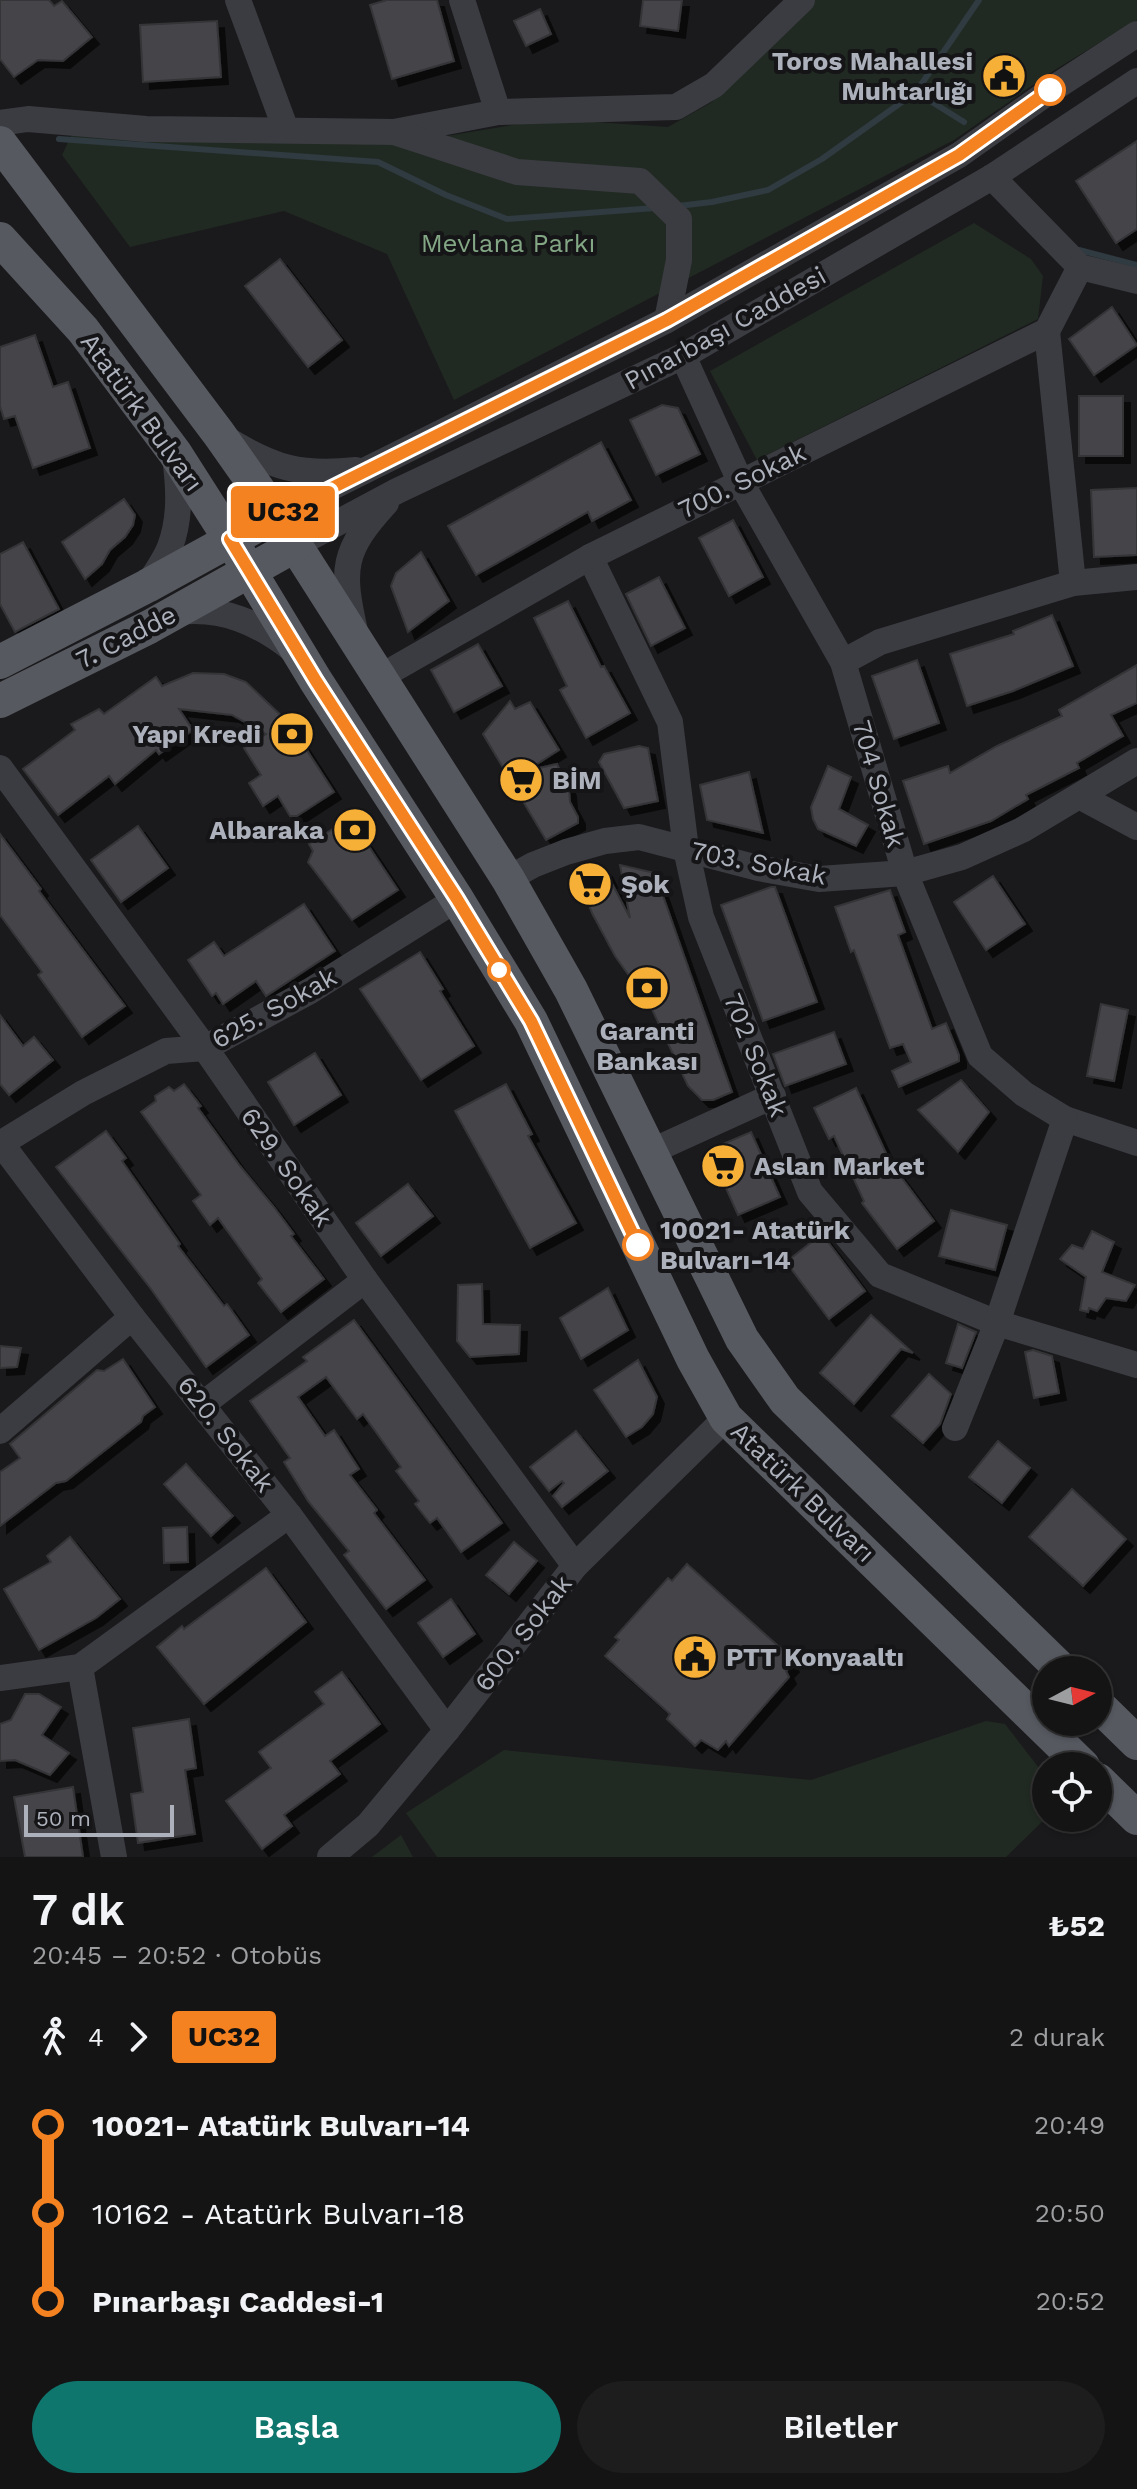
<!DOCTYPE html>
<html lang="tr">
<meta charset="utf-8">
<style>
:root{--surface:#141415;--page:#1d1d1e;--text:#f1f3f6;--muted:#9d9ea0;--line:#333334;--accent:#0f766e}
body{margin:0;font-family:"Work Sans",sans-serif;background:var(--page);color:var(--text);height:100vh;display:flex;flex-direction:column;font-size:30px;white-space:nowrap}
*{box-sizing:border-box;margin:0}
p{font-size:26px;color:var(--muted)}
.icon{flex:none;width:44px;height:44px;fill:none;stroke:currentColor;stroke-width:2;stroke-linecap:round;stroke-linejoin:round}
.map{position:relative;height:1857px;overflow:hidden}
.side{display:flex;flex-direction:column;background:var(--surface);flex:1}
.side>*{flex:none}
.badge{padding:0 16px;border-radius:6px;font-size:28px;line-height:52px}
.needle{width:52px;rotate:83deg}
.tools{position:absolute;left:1032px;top:1656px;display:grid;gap:16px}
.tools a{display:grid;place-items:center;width:80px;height:80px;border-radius:50%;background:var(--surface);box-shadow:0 2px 6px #0004,0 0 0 2px var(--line);font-size:40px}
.scale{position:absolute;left:24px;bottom:20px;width:150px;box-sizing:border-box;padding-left:8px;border:4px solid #acb1bc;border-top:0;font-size:22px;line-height:28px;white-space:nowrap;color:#acb1bc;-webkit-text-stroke:6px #151517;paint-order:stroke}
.map>.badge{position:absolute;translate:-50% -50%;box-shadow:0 0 0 4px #fff}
.legs{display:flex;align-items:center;gap:12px;height:88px;padding:0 32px;font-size:26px}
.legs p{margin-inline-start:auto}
.head{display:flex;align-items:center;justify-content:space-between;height:136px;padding:0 32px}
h1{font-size:44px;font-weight:600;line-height:60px}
.primary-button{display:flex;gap:16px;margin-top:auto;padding:16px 32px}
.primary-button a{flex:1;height:92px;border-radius:48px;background:var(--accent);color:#fff;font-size:32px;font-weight:600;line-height:92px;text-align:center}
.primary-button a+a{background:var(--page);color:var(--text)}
ul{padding:0 32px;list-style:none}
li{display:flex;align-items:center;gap:28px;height:88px;font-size:30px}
li i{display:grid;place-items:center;width:12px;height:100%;margin:0 10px;background:currentColor}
li i::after{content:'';width:20px;height:20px;margin:-10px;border:6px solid;border-radius:50%;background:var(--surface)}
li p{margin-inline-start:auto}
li:first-child i{background:linear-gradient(#0000 50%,currentColor 0)}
li:last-child i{background:linear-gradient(currentColor 50%,#0000 0)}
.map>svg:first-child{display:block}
.green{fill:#212a22}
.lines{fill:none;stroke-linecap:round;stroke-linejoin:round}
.stream{stroke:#2f3a41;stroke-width:6}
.building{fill:#444549;stroke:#343438;stroke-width:2;filter:url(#shadow)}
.minor{stroke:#3b3c41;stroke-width:26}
.major{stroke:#565960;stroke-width:34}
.line-1-casing{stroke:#fff;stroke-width:18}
.line-1{stroke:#f58220;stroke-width:12}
.stop-1-dot{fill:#fff;stroke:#f58220;stroke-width:4}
.labels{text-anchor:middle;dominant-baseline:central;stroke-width:8;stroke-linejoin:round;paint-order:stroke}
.poi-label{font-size:26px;font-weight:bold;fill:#acb1bc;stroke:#151517;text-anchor:start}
.park-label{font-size:26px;fill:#83a784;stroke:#151517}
.street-label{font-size:26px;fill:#acb1bc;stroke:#151517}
.stop-label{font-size:26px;font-weight:bold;fill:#acb1bc;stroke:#151517;text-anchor:start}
</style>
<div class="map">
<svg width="1137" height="1857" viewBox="0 0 1137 1857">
<defs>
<filter id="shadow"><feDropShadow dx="7" dy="7" stdDeviation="0" flood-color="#0009"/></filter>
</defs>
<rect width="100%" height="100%" fill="#1a1a1c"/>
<g class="green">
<path d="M812,0H1137V20L1053,71L954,140L454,400L387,254L284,211L130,247L62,155L73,132L392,145L549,119L668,127L712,102Z"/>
<path d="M974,223L1031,259L1043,276L1038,319L757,460L710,371Z"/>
<path d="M986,1721L1005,1724L1046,1777V1818L1006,1857H437L406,1813L504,1750L811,1780Z"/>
<path d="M401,1835L413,1857H372Z"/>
</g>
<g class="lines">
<g class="stream">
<path d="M916,92L964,122"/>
<path d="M59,139L378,162L446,195L507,219L655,208"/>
<path d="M678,206L712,202L768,190L822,159L916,92L979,0"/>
<path d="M1079,250L1137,265"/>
</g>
</g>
<g class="building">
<path d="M0,0H49L54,6L62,1L92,37L63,61L38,60L14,77L0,59Z"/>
<path d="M387,0H437L454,61L392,79L370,5Z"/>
<path d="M643,0H682L678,31L640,26Z"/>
<path d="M540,9L551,34L526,46L514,21Z"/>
<path d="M217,21L221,77L143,82L140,25Z"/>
<path d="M1137,141V229L1116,243L1076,181Z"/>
<path d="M280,259L342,340L308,367L245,286Z"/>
<path d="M1112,307L1137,345L1094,375L1069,339Z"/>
<path d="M35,335L53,387L68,382L90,448L33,468L15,416L4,419L0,406V347Z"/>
<rect x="1079" y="396" width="44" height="60"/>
<path d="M662,405L678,408L700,454L656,475L630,420Z"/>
<path d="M601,442L631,500L592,521L588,512L476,575L448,526Z"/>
<path d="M1137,488V555L1094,557L1091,490Z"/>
<path d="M124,499L135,515L133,525L125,537L110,550L102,564L85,579L62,542Z"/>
<path d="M733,520L763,577L729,596L699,538Z"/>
<path d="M23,542L59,609L15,632L0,604V554Z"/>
<path d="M421,552L449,601L408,632L391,586L396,573Z"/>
<path d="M659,577L685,628L651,646L626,594Z"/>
<path d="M568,601L601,667L604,666L630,713L586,738L560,690L567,686L534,618Z"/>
<path d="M1052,615L1073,666L1013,691L967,706L950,654L1014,634L1013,631Z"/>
<path d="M478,644L502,686L454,712L431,670Z"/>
<path d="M917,660L939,723L894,739L872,676Z"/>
<path d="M1137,665V703L1111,715L1123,736L1077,763L1079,768L1026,795L1028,799L991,821L924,844L903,781L948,766L950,773L997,746L1062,716L1059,710Z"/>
<path d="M193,673L224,674L246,682L290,724L334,792L297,816H290L278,796L263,806L249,783L261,775L244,748L266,734L232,715L179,709L193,730L159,754L156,750L115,784L109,776L58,815L23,769L75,730L71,724L99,709L104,714L156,677L162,686Z"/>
<path d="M510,701L515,709L530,702L559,750L526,771L557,764L569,789L570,802L578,817V823L546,840L483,734Z"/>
<path d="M639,746L648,748L658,801L624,808L599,762L604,754Z"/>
<path d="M828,766L851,777L839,809L868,825L856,846L818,829L813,819L811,807Z"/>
<path d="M749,772L763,833L707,820L700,785Z"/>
<path d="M350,818L398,890L352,920L308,862L313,851L309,844Z"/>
<path d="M138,826L168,868L121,902L91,860Z"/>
<path d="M0,834L41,889L39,891L125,1006L82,1037L38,975L42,972L0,915Z"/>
<path d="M620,865L655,873L732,1092L713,1100H702L688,1086L650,1005L615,956L592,913L580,882L593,873L605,870L630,918Z"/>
<path d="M993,876L1025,924L986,950L954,902Z"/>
<path d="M771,887H775L817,1002L763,1021L721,905Z"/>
<path d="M890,890L905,932L898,935L932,1029L946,1023L959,1055V1061L899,1087L892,1071L911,1062L903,1044L890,1048L854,950L851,952L835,907Z"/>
<path d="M304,904L335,951L266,996L256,981L223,1004L216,993L212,996L188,960L214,942L224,956Z"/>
<path d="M420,952L443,989L440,991L474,1046L421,1080L360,989Z"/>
<path d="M1101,1004L1128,1010L1114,1081L1087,1076Z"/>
<path d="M0,1015L23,1046L34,1037L53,1060L9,1095L0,1084Z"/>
<path d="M834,1032L846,1064L785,1086L773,1054Z"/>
<path d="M315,1053L341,1095L294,1125L268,1082Z"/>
<path d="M961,1080L989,1112L958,1152L918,1110Z"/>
<path d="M184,1084L201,1106L198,1108L240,1166L274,1207L294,1234L291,1236L324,1279L281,1312L258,1283L262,1279L218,1218L210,1225L193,1201L201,1195L141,1112L156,1101L155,1096L169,1087L174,1091Z"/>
<path d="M506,1084L532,1134L528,1136L576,1223L530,1248L455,1111Z"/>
<path d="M856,1088L890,1162L934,1221L897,1249L862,1203L864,1201L834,1136L829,1139L814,1108Z"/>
<path d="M106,1131L126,1158L122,1161L180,1244L178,1246L224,1306L227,1304L249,1335L206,1367L151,1289L56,1167Z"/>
<path d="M751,1132L780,1197L738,1215L709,1150Z"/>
<path d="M408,1184L433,1216L381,1256L356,1223Z"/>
<path d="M951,1210L1007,1225L995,1270L939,1256Z"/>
<path d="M1092,1231L1114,1242L1102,1272L1135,1285L1126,1301L1106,1298L1097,1311L1089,1308L1088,1312L1080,1310L1086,1277L1060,1259L1072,1245L1083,1249Z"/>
<path d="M822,1234L865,1291L829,1319L786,1262Z"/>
<path d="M482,1284L483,1324L520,1325L519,1354L470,1357L457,1341L458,1285Z"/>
<path d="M608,1288L628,1330L581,1359L560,1318Z"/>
<path d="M871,1315L913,1353L901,1349L854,1404L820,1373Z"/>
<path d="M354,1320L502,1523L461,1552L437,1518L430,1523L415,1504L419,1501L396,1471L401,1467L363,1414L357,1419L326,1377L298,1397L325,1436L334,1430L359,1469L350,1475L377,1510L374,1513L425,1580L386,1609L344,1555L349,1551L308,1501L284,1462L290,1458L250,1401L307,1361L303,1357Z"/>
<path d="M958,1324L976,1332L962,1368L946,1363Z"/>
<path d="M0,1346L21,1348L17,1367L0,1368Z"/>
<path d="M1033,1350L1052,1356L1059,1393L1034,1398L1025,1352Z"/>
<path d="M123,1359L155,1407L143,1416L141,1422L66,1481L56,1483L0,1526V1472L20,1458L10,1444L97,1370L104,1371Z"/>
<path d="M638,1360L657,1397L653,1414L642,1427L626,1437L594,1390Z"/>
<path d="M929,1374L951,1394L940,1424L923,1443L892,1416Z"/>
<path d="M576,1431L608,1471L562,1507L553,1496L564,1483L562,1481L549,1491L530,1467Z"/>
<path d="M998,1441L1030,1468L1002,1503L969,1477Z"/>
<path d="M186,1464L233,1516L211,1536L164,1484Z"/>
<path d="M1072,1489L1126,1539L1083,1586L1029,1537Z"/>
<path d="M187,1527L188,1562L164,1563L163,1528Z"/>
<path d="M70,1537L120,1599L96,1618L39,1650L4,1589L51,1562L47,1556Z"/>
<path d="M514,1542L537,1561L509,1594L486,1575Z"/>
<path d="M687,1564L787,1654L784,1658L792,1665L786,1671L789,1677L729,1746L726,1741L718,1750L701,1740L695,1746L667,1719L670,1714L605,1656L619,1640L615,1637L668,1578L672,1581Z"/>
<path d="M266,1568L306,1622L204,1704L157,1647L182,1626L184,1629Z"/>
<path d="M451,1599L475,1634L443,1657L418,1623Z"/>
<path d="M342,1672L380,1724L330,1761L340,1774L284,1815L292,1826L262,1849L226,1801L271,1768L259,1752L324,1704L315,1692Z"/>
<path d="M25,1694H39L61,1707L42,1735L69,1753L50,1775L15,1760L0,1761V1724L11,1720Z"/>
<path d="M189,1719L196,1768L185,1770L195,1834L138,1843L131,1794L143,1792L133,1728Z"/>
<path d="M73,1787L83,1857H25L14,1797Z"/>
</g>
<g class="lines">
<g class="minor">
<path d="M238,0L286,130"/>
<path d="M462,0L498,112"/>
<path d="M0,123L28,119L146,129L394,132L498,112L676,107L714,85L802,0"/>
<path d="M397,133L517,172L640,181L679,219V260L667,320"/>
<path d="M992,177L1080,267L1137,281"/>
<path d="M1047,331L1073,583"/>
<path d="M683,356L740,481L843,662L905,873L980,1056L1024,1094L1065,1119L1137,1143"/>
<path d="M226,439C274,468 300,476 356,470"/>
<path d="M276,515L667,320L959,155L1054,88L1137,34"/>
<path d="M296,545L397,491L683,356L992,177L1137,81"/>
<path d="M590,557L670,722L686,849L701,917L810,1192L880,1275L997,1323L1137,1365"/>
<path d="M147,586C155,574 165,560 170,547C181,517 179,487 175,457"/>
<path d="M179,612C223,607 259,623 293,650"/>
<path d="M355,631C341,569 342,551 386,503"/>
<path d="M843,662L880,642L1073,583L1137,577"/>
<path d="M380,677L590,557L1047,331L1080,267"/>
<path d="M0,768L205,1048L365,1280L575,1566"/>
<path d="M1081,797L1137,827"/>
<path d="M508,879L533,865L566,852L605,841L639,837L758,868L819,879L905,873L962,857L1022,830L1137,761"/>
<path d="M0,1142L132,1317L289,1515L447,1730"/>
<path d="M0,1144L83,1093L166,1051L205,1048L310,991L457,899"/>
<path d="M652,1151L773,1096"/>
<path d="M203,1404L365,1280"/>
<path d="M955,1428L997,1323L1065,1119"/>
<path d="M0,1431L132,1317"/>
<path d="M80,1667L114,1857"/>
<path d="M0,1678L80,1667L289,1515"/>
<path d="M330,1857L368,1825L447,1730L575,1566L726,1418"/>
</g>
<g class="major">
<path d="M0,143L219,434L276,515L508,879L571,990L742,1339L785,1400L1062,1670"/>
<path d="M0,239L83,330L175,453L230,539L316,681L457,899L531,1021L693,1359L726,1418L1083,1766"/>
<path d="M0,662L147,586L276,515"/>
<path d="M0,701L149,627L296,545"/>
<path d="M1098,1705L1137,1743"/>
<path d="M1098,1780L1137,1818"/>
</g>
</g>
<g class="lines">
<g class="line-1-casing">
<path id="line-1" d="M638,1245L531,1021L457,899L316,681L230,539L667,320L959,155L1050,90"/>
</g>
<use href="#line-1" class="line-1"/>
</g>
<defs>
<g id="civic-disc" transform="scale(2.3)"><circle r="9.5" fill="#f6b037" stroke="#151517"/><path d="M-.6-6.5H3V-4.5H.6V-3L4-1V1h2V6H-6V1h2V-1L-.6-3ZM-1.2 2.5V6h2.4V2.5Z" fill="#111"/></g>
<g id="bank-disc" transform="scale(2.3)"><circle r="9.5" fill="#f6b037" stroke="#151517"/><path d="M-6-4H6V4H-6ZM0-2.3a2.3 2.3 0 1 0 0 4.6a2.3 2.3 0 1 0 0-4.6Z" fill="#111"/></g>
<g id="supermarket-disc" transform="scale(2.3)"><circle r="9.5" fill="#f6b037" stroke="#151517"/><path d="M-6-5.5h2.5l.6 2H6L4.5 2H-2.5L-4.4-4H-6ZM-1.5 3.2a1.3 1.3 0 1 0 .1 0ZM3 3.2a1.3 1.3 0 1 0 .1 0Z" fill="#111"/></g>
</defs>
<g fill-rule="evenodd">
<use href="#civic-disc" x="1004" y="76"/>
<use href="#bank-disc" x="292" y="734"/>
<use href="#supermarket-disc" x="521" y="780"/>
<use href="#bank-disc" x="355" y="830"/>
<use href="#supermarket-disc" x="590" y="884"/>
<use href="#bank-disc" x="647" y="988"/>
<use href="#supermarket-disc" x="723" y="1166"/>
<use href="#civic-disc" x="695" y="1657"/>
</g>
<g class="stop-1-dot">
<circle cx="1050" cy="90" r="14"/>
<circle cx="499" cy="970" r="10"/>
<circle cx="638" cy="1245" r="14"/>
</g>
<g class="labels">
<g class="poi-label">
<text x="973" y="61" text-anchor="end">Toros Mahallesi<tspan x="973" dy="30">Muhtarlığı</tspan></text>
<text x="261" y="734" text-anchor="end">Yapı Kredi</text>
<text x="552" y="780">BİM</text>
<text x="324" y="830" text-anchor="end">Albaraka</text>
<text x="621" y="884">Şok</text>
<text x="647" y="1031" text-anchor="middle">Garanti<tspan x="647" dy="30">Bankası</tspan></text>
<text x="754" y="1166">Aslan Market</text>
<text x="726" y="1657">PTT Konyaaltı</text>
</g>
<g class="park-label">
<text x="508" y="243">Mevlana Parkı</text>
</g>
<g class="street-label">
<text transform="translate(725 328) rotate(-29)">Pınarbaşı Caddesi</text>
<text transform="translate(142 412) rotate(54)">Atatürk Bulvarı</text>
<text transform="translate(742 481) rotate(-26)">700. Sokak</text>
<text transform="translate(126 637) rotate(-27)">7. Cadde</text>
<text transform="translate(879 784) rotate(74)">704 Sokak</text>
<text transform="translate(759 863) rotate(11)">703. Sokak</text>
<text transform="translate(274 1008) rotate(-29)">625. Sokak</text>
<text transform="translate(756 1055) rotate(68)">702 Sokak</text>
<text transform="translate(287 1167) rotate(55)">629. Sokak</text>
<text transform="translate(226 1434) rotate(52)">620. Sokak</text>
<text transform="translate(803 1492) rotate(44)">Atatürk Bulvarı</text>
<text transform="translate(523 1633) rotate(-52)">600. Sokak</text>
</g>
<g class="stop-label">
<text x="660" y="1230">10021- Atatürk<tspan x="660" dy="30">Bulvarı-14</tspan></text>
</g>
</g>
</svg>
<div class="tools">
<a><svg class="needle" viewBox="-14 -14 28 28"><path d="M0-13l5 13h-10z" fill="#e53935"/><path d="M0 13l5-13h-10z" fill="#9d9ea0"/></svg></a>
<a><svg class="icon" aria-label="locate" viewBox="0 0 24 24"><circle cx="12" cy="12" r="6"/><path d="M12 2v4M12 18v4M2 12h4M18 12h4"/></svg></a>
</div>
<div class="scale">50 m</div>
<b class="badge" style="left:283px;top:512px;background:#f58220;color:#111">UC32</b>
</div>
<section class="side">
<div class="head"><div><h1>7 dk</h1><p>20:45 – 20:52 · Otobüs</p></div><b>₺52</b></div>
<div class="legs"><svg class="icon" aria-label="walk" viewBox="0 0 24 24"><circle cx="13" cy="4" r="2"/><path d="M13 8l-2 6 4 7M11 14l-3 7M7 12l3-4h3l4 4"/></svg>4<svg class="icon" aria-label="forward" viewBox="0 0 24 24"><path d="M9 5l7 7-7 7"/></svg><b class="badge" style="background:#f58220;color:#111">UC32</b><p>2 durak</p></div>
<ul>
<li><i style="color:#f58220"></i><b>10021- Atatürk Bulvarı-14</b><p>20:49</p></li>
<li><i style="color:#f58220"></i><span>10162 - Atatürk Bulvarı-18</span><p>20:50</p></li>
<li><i style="color:#f58220"></i><b>Pınarbaşı Caddesi-1</b><p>20:52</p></li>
</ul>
<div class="primary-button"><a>Başla</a><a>Biletler</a></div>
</section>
